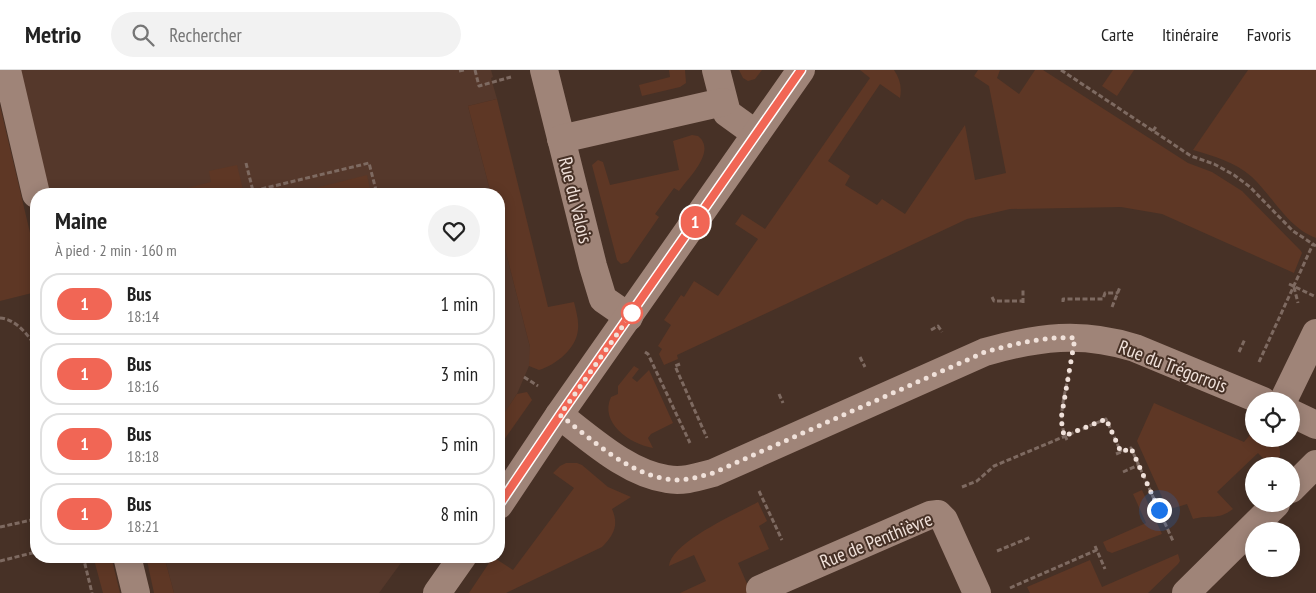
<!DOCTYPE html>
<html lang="fr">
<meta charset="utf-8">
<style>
:root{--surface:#fff;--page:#f2f2f2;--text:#222;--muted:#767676;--line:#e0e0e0}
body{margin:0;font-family:"PT Sans Narrow",sans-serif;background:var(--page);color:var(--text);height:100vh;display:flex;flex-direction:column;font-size:19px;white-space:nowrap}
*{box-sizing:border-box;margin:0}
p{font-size:16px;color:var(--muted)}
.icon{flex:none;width:28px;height:28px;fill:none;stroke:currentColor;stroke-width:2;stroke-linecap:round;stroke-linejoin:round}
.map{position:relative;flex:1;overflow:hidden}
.panel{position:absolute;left:30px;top:118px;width:475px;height:375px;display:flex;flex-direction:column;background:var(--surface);border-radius:20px;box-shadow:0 2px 12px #0003}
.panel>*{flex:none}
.badge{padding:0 10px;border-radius:16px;font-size:18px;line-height:32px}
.buttons{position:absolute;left:1245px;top:322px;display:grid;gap:10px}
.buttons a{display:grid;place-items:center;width:55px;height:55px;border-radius:50%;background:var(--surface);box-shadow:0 2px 12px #0003;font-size:25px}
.you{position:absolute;width:25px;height:25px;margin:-12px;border:4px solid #fff;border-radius:50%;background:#1a73e8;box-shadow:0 0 0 8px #1a73e833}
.map>.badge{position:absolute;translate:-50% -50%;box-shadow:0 0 0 2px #fff}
.round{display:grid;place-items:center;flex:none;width:52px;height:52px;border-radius:26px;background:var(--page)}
.head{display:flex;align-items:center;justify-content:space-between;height:85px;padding:0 25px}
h1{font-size:24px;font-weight:600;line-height:38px}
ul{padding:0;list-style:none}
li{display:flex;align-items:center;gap:15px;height:62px;margin:0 10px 8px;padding:0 15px;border:2px solid var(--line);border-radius:20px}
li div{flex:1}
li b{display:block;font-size:19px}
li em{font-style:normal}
li .badge{min-width:55px;font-weight:700;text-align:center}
header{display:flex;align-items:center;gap:30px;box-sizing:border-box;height:70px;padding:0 25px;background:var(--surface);border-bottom:1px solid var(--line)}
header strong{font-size:24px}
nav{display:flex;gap:28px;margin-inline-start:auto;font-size:18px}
.search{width:350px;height:45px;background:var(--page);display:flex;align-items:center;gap:12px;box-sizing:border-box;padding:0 18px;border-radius:28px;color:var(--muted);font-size:19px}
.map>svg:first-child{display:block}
.built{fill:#55382b}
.green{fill:#5e3725}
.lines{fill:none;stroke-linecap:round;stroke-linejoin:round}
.path{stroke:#7e6a61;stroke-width:3;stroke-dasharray:5 2.5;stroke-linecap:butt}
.minor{stroke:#9f8478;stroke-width:28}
.line-casing{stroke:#fff;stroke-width:11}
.line{stroke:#f16655;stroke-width:8}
.walk{stroke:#f0e1da;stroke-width:5;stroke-dasharray:0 9}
.stop-dot{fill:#fff;stroke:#f16655;stroke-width:2.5}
.labels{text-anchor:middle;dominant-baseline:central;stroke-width:4;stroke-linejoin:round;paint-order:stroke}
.street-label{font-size:19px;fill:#f0e1da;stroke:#473126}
</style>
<header>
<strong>Metrio</strong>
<div class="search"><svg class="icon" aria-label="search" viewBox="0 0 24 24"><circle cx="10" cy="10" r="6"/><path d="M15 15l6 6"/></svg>Rechercher</div>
<nav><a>Carte</a><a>Itinéraire</a><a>Favoris</a></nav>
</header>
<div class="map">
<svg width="1316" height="523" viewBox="0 0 1316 523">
<rect width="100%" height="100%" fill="#473126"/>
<g class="built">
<path d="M20,0H491L493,7L491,8L497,29L468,36L491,124H49Z"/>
<path d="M499,155L530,277L531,285L529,296L517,324L499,352Z"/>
<path d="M164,486H406L379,523H174Z"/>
</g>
<g class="green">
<path d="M669,0H685L686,13L680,17L642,26L639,15L670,7Z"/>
<path d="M739,0H762L755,9L748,11L743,8Z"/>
<path d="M860,0H894C900,9 902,17 900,28L880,14L828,91L850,106L845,115L877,135L882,129L905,144L965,55L975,110L1006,103L989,16L974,6L978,0H1000L997,8L1019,24L1035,0H1043L1188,93L1212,102L1242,121L1301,181L1302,183L1294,203L1162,144L1121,137L1010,139L967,149L677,285L678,289L664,295L659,284L662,279L658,276L671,255L664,250L681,225L684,227L694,211L718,226L758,169L735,154L742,144L765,159L870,8Z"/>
<path d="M1113,0H1134L1117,26L1102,16Z"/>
<path d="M1248,0H1316V168C1288,158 1273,127 1252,107C1235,92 1214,86 1193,80Z"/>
<path d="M497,29L548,237L574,232C576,241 579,250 578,259C577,278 556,295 539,300L529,296L530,277L499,155V124H491L468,36Z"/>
<path d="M0,36L36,188V222L0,231Z"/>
<path d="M692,65L698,66C717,81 689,107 679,121L674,118L655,144L659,147L628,192L621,194L617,190L592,95L598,90L603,92L610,115L679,100L673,71Z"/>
<path d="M237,95L244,124H164L211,112L209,101Z"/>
<path d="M367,105L371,124H292Z"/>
<path d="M634,296L639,299L632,308L637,312L649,300L673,353L651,364L648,368L653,378C630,374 599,353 611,327L618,324V316Z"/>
<path d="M527,322L532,330L499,377V351L517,324Z"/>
<path d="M1154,333L1244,372L1254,360V369H1276C1281,378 1282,387 1276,396H1271L1258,383L1217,422L1233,439C1217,451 1210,444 1193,449L1187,434L1174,438L1166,436L1137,371Z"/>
<path d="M566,393H577L582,395L608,417L631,427L612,439C619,455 614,465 602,477L506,523H469L493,487L513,500L574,418L553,403L560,396Z"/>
<path d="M1142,420L1162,464L1112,483L1107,481L1103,472L1146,453L1133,424Z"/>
<path d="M758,432L767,451L759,456L769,479L738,493L751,523H680L706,511L694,485L669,496C671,472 738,443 758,432Z"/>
<path d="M1178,484L1180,491L1178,494L1148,523H1030L1027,517L1090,490L1102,517Z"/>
<path d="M93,486H111L120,523H103Z"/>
<path d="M146,486H164L174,523H154Z"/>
</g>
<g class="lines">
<g class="path">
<path d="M475,0L479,16L511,7"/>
<path d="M1061,0L1191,86L1214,94L1234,105L1250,117L1293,161L1316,176"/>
<path d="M459,1L464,0"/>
<path d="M1153,61L1157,55"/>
<path d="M246,93L253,121L369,93L377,124"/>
<path d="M1289,214L1316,227"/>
<path d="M1294,217L1298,233"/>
<path d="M992,227L994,231H1023"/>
<path d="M1063,232V229H1103L1105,223H1118"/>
<path d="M1023,233V218"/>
<path d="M1112,237L1120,217"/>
<path d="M0,248C16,249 28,265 36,277"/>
<path d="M931,260L938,256L942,262"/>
<path d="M645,282L648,284L690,373"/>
<path d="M1239,282L1245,269"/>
<path d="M860,287L865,297"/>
<path d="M1259,292L1313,174"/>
<path d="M680,294L675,296L707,368"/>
<path d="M524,307L538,316"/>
<path d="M779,324L783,333"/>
<path d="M1067,370C1056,349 1065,325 1069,303"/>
<path d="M1116,384L1131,378L1173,471"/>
<path d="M1123,402L1139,395"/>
<path d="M962,417L977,411L994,396L1106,349L1121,382"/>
<path d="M759,421L782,470"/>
<path d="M0,457L36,449"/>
<path d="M1095,476L1105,499"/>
<path d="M997,481L1031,467"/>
<path d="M83,486L92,523"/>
<path d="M0,491L36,482"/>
<path d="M1010,518L1097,480"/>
</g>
<g class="minor">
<path d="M7,0L36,124"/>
<path d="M544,0L593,196L603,229L629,247"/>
<path d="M716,0L727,43L756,64"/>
<path d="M561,69L723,32"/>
<path d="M1283,331L1316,263"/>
<path d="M1291,343L1316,355"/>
<path d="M559,345C591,369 627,403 667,409C683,412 698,407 713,403L985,282C1038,267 1081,261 1135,278L1263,331"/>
<path d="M1291,419L1316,394"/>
<path d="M499,435L559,345L801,0"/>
<path d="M127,486L136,523"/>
<path d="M760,519L930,445L938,444L944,450L977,523"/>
<path d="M437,523L463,486"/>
<path d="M1186,523L1276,434"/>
</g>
</g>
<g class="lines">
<g class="line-casing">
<path id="line" d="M499,435L560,345L801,0"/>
</g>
<use href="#line" class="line"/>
<path class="walk" d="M632,243L560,345C591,369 627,403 667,409C683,412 698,407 713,403L985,282C1014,274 1045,266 1075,268L1061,349L1064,366L1106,349L1121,382L1131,378L1159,440"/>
</g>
<circle class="stop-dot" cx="632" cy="243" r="10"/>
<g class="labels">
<g class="street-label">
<text transform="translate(576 130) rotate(76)">Rue du Valois</text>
<text transform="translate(1173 296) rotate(21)">Rue du Trégorrois</text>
<text transform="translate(876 470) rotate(-22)">Rue de Penthièvre</text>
</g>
</g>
</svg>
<div class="buttons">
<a><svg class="icon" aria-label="locate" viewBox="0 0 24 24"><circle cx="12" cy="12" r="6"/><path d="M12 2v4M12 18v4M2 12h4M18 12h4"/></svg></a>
<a>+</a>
<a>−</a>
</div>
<div class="you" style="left:1159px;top:440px"></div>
<b class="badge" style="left:695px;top:152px;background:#f16655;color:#fff">1</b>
<section class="panel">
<div class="head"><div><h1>Maine</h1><p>À pied · 2 min · 160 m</p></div><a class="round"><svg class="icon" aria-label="heart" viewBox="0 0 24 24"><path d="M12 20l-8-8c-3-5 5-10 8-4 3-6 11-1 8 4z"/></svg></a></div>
<ul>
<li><span class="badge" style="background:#f16655;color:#fff">1</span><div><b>Bus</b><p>18:14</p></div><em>1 min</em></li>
<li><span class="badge" style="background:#f16655;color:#fff">1</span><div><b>Bus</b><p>18:16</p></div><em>3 min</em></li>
<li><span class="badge" style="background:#f16655;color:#fff">1</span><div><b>Bus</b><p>18:18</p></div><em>5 min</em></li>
<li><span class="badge" style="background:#f16655;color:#fff">1</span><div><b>Bus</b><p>18:21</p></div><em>8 min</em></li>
</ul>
</section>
</div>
